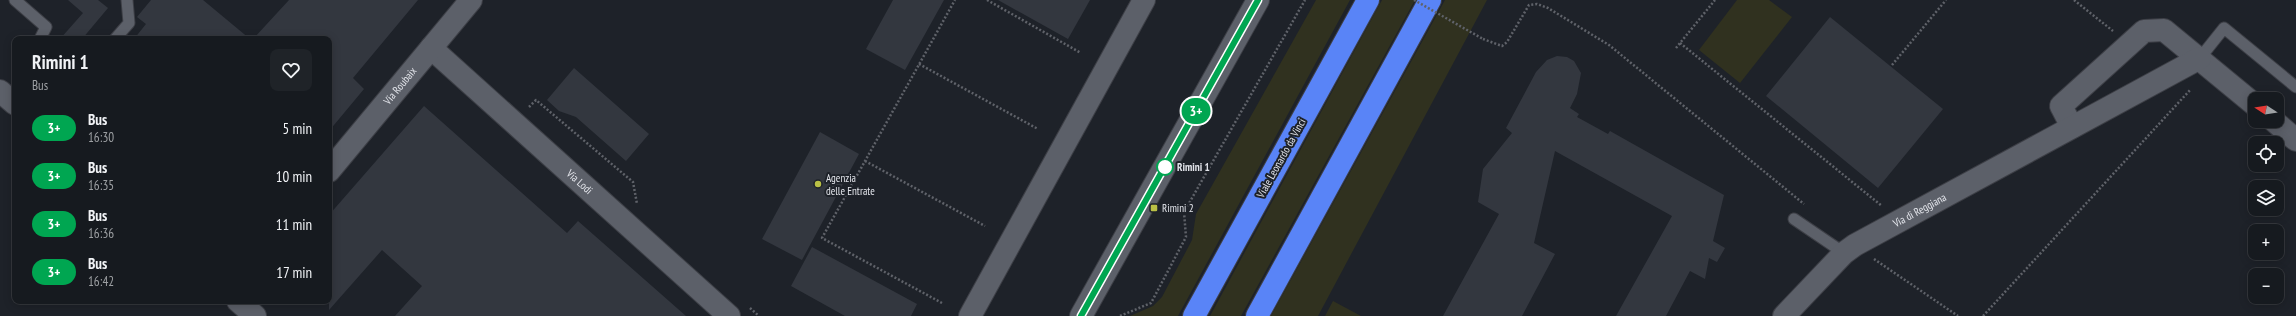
<!DOCTYPE html>
<meta charset="utf-8">
<style>
:root{--surface:#161a1f;--page:#1f2328;--text:#f1f3f6;--muted:#9ea1a4;--line:#35383d}
body{margin:0;font-family:"PT Sans Narrow",sans-serif;background:var(--page);color:var(--text);height:100vh;display:flex;flex-direction:column;font-size:15px;white-space:nowrap}
*{box-sizing:border-box;margin:0}
p{font-size:13px;color:var(--muted)}
.icon{flex:none;width:22px;height:22px;fill:none;stroke:currentColor;stroke-width:2;stroke-linecap:round;stroke-linejoin:round}
.map{position:relative;flex:1;overflow:hidden}
.side{position:absolute;left:12px;top:36px;width:320px;height:268px;display:flex;flex-direction:column;background:var(--surface);border-radius:8px;box-shadow:0 2px 10px #0003,0 0 0 1px var(--line)}
.side>*{flex:none}
.badge{padding:0 8px;border-radius:13px;font-size:14px;line-height:26px}
.needle{width:26px;rotate:282deg}
.tools{position:absolute;left:2248px;top:92px;display:grid;gap:8px}
.tools a{display:grid;place-items:center;width:36px;height:36px;border-radius:8px;background:var(--surface);box-shadow:0 2px 10px #0003,0 0 0 1px var(--line);font-size:20px}
.map>.badge{position:absolute;translate:-50% -50%;box-shadow:0 0 0 2px #fff}
.round{display:grid;place-items:center;flex:none;width:42px;height:42px;border-radius:8px;background:var(--page)}
.summary{display:flex;align-items:center;justify-content:space-between;height:68px;padding:0 20px}
h1{font-size:19px;font-weight:600;line-height:30px}
ul{padding:0;list-style:none}
li{display:flex;align-items:center;gap:12px;height:48px;padding:0 20px}
li div{flex:1}
li b{display:block;font-size:15px}
li em{font-style:normal}
li .badge{min-width:44px;font-weight:700;text-align:center}
.map>svg:first-child{display:block}
.green{fill:#30311f}
.building{fill:#33373f}
.lines{fill:none;stroke-linecap:round;stroke-linejoin:round}
.lane-casing{stroke:#3d3f46;stroke-width:13}
.street-casing{stroke:#3d3f46;stroke-width:24}
.highway-casing{stroke:#3d3f46;stroke-width:24}
.path{stroke:#5f6269;stroke-width:2.5;stroke-dasharray:2 2;stroke-linecap:butt}
.lane{stroke:#5c6069;stroke-width:11}
.street{stroke:#5c6069;stroke-width:22}
.highway{stroke:#5984f7;stroke-width:22}
.path-bridge{stroke:#5f6269;stroke-width:2.5;stroke-dasharray:2 2;stroke-linecap:butt}
.line-casing{stroke:#fff;stroke-width:9}
.line{stroke:#00a651;stroke-width:6}
.stop-dot{fill:#fff;stroke:#00a651;stroke-width:2}
.poi-dot{fill:#bac045;stroke:#1e2229;stroke-width:1.5}
.labels{text-anchor:middle;dominant-baseline:central;stroke-width:4;stroke-linejoin:round;paint-order:stroke}
.street-label{font-size:11px;fill:#e3e5eb;stroke:#1e2229}
.stop-label{font-size:11px;font-weight:bold;fill:#e3e5eb;stroke:#1e2229;text-anchor:start}
.poi-label{font-size:11px;fill:#e3e5eb;stroke:#1e2229;text-anchor:start}
</style>
<div class="map">
<svg width="2296" height="316" viewBox="0 0 2296 316">
<rect width="100%" height="100%" fill="#1e2229"/>
<g class="green">
<path d="M1316,0H1350L1178,316H1130L1153,306L1162,297L1192,240L1196,214Z"/>
<path d="M1382,0H1415L1241,316H1210Z"/>
<path d="M1445,0H1487L1318,316H1271Z"/>
<path d="M1737,0H1769L1792,17L1740,83L1699,50Z"/>
<path d="M1333,301L1361,316H1325Z"/>
</g>
<g class="building">
<path d="M68,0H98L108,8L82,39H60L83,13Z"/>
<path d="M151,0H203L250,39H134L146,24L137,17Z"/>
<path d="M289,0H418L353,78L364,89L329,131V39H253Z"/>
<path d="M893,0H944L905,70L866,49Z"/>
<path d="M998,0H1090L1068,39Z"/>
<path d="M1830,17L1943,109L1878,188L1766,96Z"/>
<path d="M1557,56L1567,57L1574,61L1581,73L1577,94L1570,108L1579,114L1577,117L1608,134L1610,131L1724,195L1713,241L1725,248L1717,262L1709,258L1705,279L1690,271L1666,316H1616L1672,216L1555,151L1534,243L1555,254L1522,316H1443L1499,214L1478,202L1483,169L1512,133L1506,128L1536,72L1547,60Z"/>
<path d="M574,68L649,134L626,161L576,117L559,111L547,100Z"/>
<path d="M424,106L567,233L578,221L686,316H395L422,286L382,250L329,310V215Z"/>
<path d="M820,132L859,154L802,260L762,239Z"/>
<path d="M812,247L917,304L911,316H845L791,286Z"/>
</g>
<g class="lines">
<g class="lane-casing">
<g id="lane">
<path d="M15,0L46,27L40,39"/>
<path d="M115,39L129,23L127,0"/>
<path d="M2200,58L2224,28L2296,87"/>
<path d="M1794,219L1844,253"/>
</g>
</g>
<g class="street-casing">
<g id="street">
<path id="s1" d="M431,48L729,316"/>
<path d="M0,91L15,104"/>
<path d="M2274,121L2296,140"/>
<path d="M2072,127L2061,106L2144,31L2164,30L2255,105"/>
<path id="s2" d="M329,171L471,0"/>
<path d="M238,301L255,316"/>
<path d="M970,316L1144,0"/>
<path d="M1081,316L1258,0"/>
<path id="s3" d="M1784,316L1844,253L1855,245L2200,58"/>
</g>
</g>
<g class="highway-casing">
<g id="highway">
<path d="M1194,316L1368,0"/>
<path d="M1257,316L1430,0"/>
</g>
</g>
<g class="path">
<path d="M987,0L1081,53"/>
<path d="M2074,0L2113,31"/>
<path d="M1483,39L1502,46L1507,42L1529,5L1537,4L1548,8L1609,45L1804,204"/>
<path d="M1680,43L1882,206"/>
<path d="M1676,48L1715,0"/>
<path d="M919,64L1038,129"/>
<path d="M1892,65L1946,0"/>
<path d="M529,107L536,100L633,182L637,204"/>
<path d="M865,161L985,226"/>
<path d="M1874,259L1958,316"/>
<path d="M942,303L822,238L955,0"/>
<path d="M750,308L759,316"/>
<path d="M1120,316L1151,303L1186,237L1184,212L1305,0"/>
<path d="M1983,316L2191,89"/>
</g>
<use href="#lane" class="lane"/>
<use href="#street" class="street"/>
<use href="#highway" class="highway"/>
<path class="path-bridge" d="M1414,0L1483,39"/>
</g>
<g class="lines">
<g class="line-casing">
<path id="line" d="M1081,316L1258,0"/>
</g>
<use href="#line" class="line"/>
</g>
<circle class="stop-dot" cx="1165" cy="167" r="8"/>
<g class="poi-dot">
<circle cx="818" cy="184" r="4"/>
<rect x="1150" y="204" width="8" height="8" rx="2"/>
</g>
<g class="labels">
<g class="street-label">
<text stroke="none"><textPath href="#s2" startOffset="111">Via Roubaix</textPath></text>
<text transform="translate(1281 158) rotate(-61)">Viale Leonardo da Vinci</text>
<text stroke="none"><textPath href="#s1" startOffset="200">Via Lodi</textPath></text>
<text stroke="none"><textPath href="#s3" startOffset="174">Via di Reggiana</textPath></text>
</g>
<g class="stop-label">
<text x="1177" y="167">Rimini 1</text>
</g>
<g class="poi-label">
<text x="826" y="178">Agenzia<tspan x="826" dy="13">delle Entrate</tspan></text>
<text x="1162" y="208">Rimini 2</text>
</g>
</g>
</svg>
<div class="tools">
<a><svg class="needle" viewBox="-14 -14 28 28"><path d="M0-13l5 13h-10z" fill="#e53935"/><path d="M0 13l5-13h-10z" fill="#9ea1a4"/></svg></a>
<a><svg class="icon" aria-label="locate" viewBox="0 0 24 24"><circle cx="12" cy="12" r="6"/><path d="M12 2v4M12 18v4M2 12h4M18 12h4"/></svg></a>
<a><svg class="icon" aria-label="layers" viewBox="0 0 24 24"><path d="M12 4l9 5-9 5-9-5zM3 14l9 5 9-5"/></svg></a>
<a>+</a>
<a>−</a>
</div>
<b class="badge" style="left:1196px;top:111px;background:#00a651;color:#fff">3+</b>
<section class="side">
<div class="summary"><div><h1>Rimini 1</h1><p>Bus</p></div><a class="round"><svg class="icon" aria-label="heart" viewBox="0 0 24 24"><path d="M12 20l-8-8c-3-5 5-10 8-4 3-6 11-1 8 4z"/></svg></a></div>
<ul>
<li><span class="badge" style="background:#00a651;color:#fff">3+</span><div><b>Bus</b><p>16:30</p></div><em>5 min</em></li>
<li><span class="badge" style="background:#00a651;color:#fff">3+</span><div><b>Bus</b><p>16:35</p></div><em>10 min</em></li>
<li><span class="badge" style="background:#00a651;color:#fff">3+</span><div><b>Bus</b><p>16:36</p></div><em>11 min</em></li>
<li><span class="badge" style="background:#00a651;color:#fff">3+</span><div><b>Bus</b><p>16:42</p></div><em>17 min</em></li>
</ul>
</section>
</div>
